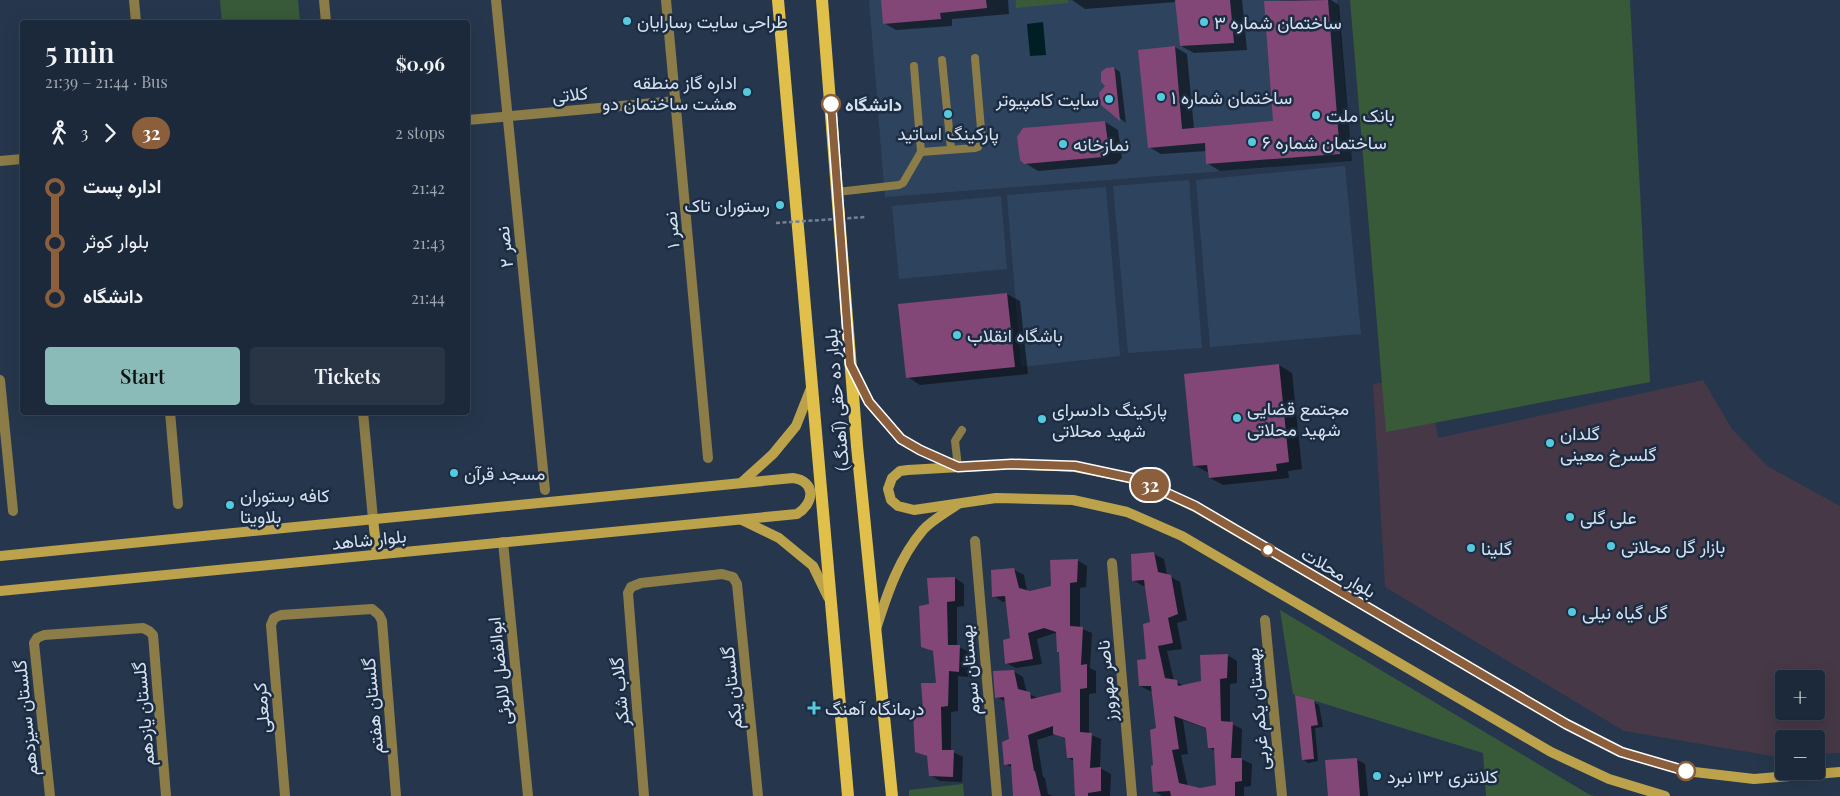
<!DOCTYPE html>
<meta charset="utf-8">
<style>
:root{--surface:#1c293a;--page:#293545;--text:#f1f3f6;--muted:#a0a6af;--line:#3a4554;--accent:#8bbbb9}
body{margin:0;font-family:"Playfair Display",Vazirmatn,serif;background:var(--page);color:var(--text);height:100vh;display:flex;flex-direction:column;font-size:19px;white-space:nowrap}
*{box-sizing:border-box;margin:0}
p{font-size:16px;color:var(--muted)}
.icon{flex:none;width:28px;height:28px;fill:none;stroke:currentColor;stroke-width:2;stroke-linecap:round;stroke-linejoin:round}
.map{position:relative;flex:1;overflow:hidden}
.panel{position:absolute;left:20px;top:20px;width:450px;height:395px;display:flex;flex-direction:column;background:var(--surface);border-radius:5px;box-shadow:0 5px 20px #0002,0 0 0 1px var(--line)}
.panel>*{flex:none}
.badge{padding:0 10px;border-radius:16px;font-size:18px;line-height:32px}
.controls{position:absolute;left:1775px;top:670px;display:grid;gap:10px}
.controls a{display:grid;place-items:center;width:50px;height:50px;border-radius:5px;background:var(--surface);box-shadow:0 5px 20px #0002,0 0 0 1px var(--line);font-size:25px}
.map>.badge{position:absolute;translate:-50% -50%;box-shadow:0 0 0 2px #fff}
.legs{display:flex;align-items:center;gap:8px;height:55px;padding:0 25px;font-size:16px}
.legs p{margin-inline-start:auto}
.overview{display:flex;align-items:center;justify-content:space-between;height:85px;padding:0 25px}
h1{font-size:28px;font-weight:600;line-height:38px}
.primary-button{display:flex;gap:10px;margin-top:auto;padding:10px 25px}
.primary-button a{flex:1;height:58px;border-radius:5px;background:var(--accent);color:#111;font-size:20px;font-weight:600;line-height:58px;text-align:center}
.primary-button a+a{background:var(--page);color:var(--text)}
ul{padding:0 25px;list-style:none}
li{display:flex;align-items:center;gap:18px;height:55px;font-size:19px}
li i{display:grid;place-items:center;width:8px;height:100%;margin:0 6px;background:currentColor}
li i::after{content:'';width:12px;height:12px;margin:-6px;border:4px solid;border-radius:50%;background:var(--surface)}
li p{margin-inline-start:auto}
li:first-child i{background:linear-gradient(#0000 50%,currentColor 0)}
li:last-child i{background:linear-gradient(currentColor 50%,#0000 0)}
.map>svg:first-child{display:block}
.commercial{fill:#463846;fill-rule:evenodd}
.built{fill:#2d435e}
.green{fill:#385a39}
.water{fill:#001f24}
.shadow{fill:#0007;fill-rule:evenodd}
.building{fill:#824776;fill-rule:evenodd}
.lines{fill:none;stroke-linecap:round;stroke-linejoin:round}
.service{stroke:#8b7c48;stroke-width:8}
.minor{stroke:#8b7c48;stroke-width:10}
.secondary{stroke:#bba24b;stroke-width:10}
.primary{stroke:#e0c04a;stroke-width:12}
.path-bridge{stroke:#728193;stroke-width:2.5;stroke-dasharray:4 2.5;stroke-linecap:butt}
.line-1-casing{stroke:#fff;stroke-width:11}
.line-1{stroke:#8b5e3c;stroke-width:8}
.poi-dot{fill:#55cadf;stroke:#1c2c42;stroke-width:2}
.stop-1-dot{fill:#fff;stroke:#8b5e3c;stroke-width:2.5}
.labels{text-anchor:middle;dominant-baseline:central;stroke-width:5;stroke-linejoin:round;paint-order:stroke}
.poi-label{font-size:18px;fill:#d7e2f0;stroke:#1c2c42;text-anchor:start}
.street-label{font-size:18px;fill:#d7e2f0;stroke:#1c2c42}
.stop-label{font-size:18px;font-weight:bold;fill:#d7e2f0;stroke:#1c2c42;text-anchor:start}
</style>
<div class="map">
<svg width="1840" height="796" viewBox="0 0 1840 796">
<rect width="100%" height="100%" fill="#26374d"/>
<path class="commercial" d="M1428,375L1438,438L1703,380L1732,429L1767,466L1840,506V753L1816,754V739H1784V757H1778L1624,731L1385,587L1373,384ZM1784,679H1816V711H1784Z"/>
<g class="built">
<path d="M869,0H1337L1352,161L885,197Z"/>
<path d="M1345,166L1361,334L1210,347L1196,180Z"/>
<path d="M1189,180L1202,348L1128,353L1113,186Z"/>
<path d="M1106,187L1120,356L1021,367L1007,195Z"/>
<path d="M1001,196L1007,269L899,279L892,206Z"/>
</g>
<g class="green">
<path d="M220,0H298L300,22H222Z"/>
<path d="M1016,0H1068V3L1016,8Z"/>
<path d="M1350,0H1630L1650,382L1386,432Z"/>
<path d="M1280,610L1590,795L1595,796H1486L1483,753L1293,694Z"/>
<path d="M963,784L964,796H909V790Z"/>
</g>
<path class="water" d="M1043,22L1046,55L1030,56L1027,24Z"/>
<g class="shadow">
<path d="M882,0H1008L1009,14L952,19V26L896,30L884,23Z"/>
<path d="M1072,0H1242L1247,50L1194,53L1181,46L1176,2L1085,9Z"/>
<path d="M1290,0H1331L1339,5L1352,161L1220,171L1207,163V151L1161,154L1149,147L1175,47L1187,54L1194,129L1274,122L1265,2Z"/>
<path d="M1114,68L1120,72L1126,123L1102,104L1106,86Z"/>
<path d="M1105,122L1118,130L1122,158L1116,164L1038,171L1025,163Z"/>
<path d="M1007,294L1020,301L1028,374L920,385L908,377L900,305Z"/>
<path d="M1279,365L1292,373L1302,469L1288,471L1289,478L1223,485L1210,478L1209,473L1194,465Z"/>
<path d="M1154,554L1164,559L1167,575L1180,582L1187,620L1177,623L1182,649L1167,651L1174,681L1185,686L1203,682L1227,655L1237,661V683L1230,684V723L1242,729L1241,759L1252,764L1251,786L1244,787V796H1162L1154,791L1158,729L1153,691H1150L1140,686L1147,660L1151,623L1146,585L1143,586L1133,580ZM1183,720L1207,729L1209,747L1215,751L1217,786L1200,790L1188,787L1181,755L1188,754Z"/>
<path d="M1077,560L1087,566L1086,587L1080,588V628L1092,633L1090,668L1096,671V693L1089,694V734L1101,739L1100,768L1111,774L1110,796H1073L1076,795L1074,761L1068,758L1067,740L1056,734L1037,740L1043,777L1045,778L1048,794L1053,796H1014L1013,768L1006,764L1010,740L1006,702L997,697L1013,671L1023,677L1027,693L1038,698L1062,693L1060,652L1057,634L1055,633L1037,639L1042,664L1016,668L1006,663L1011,639L1007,601L1003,602L994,596L1014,570L1024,575L1027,591L1030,592L1052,587Z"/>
<path d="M955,578L964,584V606L957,607V646L969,652L968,677L958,676V711L951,712V751L963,757L962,782L940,781L930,775L932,759L916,751L924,710L938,684L934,652L923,646L930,605Z"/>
<path d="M1313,702L1319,705L1323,727L1315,728L1318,761L1308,763L1304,760Z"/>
<path d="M1356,759L1365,764L1368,796H1329Z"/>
</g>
<g class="building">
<path d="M881,0H986L987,8L940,13L941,19L883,24Z"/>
<path d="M1175,0H1230L1234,43L1180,46Z"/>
<path d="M1328,0L1340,154L1206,164L1205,143L1148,148L1138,50L1175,46L1182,129L1273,121L1264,1Z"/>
<path d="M1114,67L1115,72L1120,121L1101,105L1099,93L1105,86L1101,82V72L1106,68Z"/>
<path d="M1105,121L1109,150L1103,157L1024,164L1020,160L1017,137L1023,128Z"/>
<path d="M1007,293L1015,367L906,378L898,304Z"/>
<path d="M1279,364L1289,462L1276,464L1277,471L1209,478L1207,465L1193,466L1184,374Z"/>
<path d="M1154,552L1158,572L1171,575L1178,614L1168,618L1173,643L1158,646L1165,678L1177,680L1178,686L1201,681L1200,655L1228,654L1227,678L1220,679L1221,721L1233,722L1231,758H1242V781L1235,782V796H1171L1170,791L1153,792L1151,766L1153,765L1150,730L1156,728L1151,686H1139L1137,660L1146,659L1143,624L1150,622L1144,580L1132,581L1131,554ZM1174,716L1206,728L1208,748H1214L1216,785L1200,788L1179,783L1172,750L1179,749Z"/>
<path d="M1078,559L1077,582L1070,583V626L1083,627L1081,665L1087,664V688L1080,689V732L1092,733L1090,768L1101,767V791L1088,793V796H1075L1073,758H1067L1065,738L1053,734V726L1028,735L1034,771H1035L1041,796H1013L1011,764L1004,765L1002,742L1009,739L1004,697L995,698L993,671L1014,670L1018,689L1030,692L1031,699L1061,692L1059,652H1057L1056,632L1044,628L1028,633L1033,659L1005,664L1003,640L1010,638L1005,596L992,597L991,570L1014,568L1019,588L1030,591L1051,586L1050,560Z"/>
<path d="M955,577V601L947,602L948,645H960L959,672L949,671L948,706L941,707L942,750H954L953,777L929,776L927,756L915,752L913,712L923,709L921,683H936L933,651L921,647L919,606L929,604L927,578Z"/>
<path d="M1295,695L1314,700L1318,725L1311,726L1314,759L1302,760Z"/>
<path d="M1357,758L1360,796H1328L1325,760Z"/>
</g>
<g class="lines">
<g class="service">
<path d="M942,60L951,149"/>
<path d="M921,152L975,148L978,147L982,141L975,58"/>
<path d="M837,192L899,185L903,183L921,152L914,66"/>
<path d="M958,467L955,441L962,430"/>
</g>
<g class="minor">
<path d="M134,0L136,22"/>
<path d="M324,0L326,22"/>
<path d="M496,0L545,490"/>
<path d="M666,0L708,458"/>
<path d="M468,120L676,101"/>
<path d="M0,161L22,159"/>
<path d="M0,380L13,511"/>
<path d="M170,412L178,504"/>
<path d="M363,412L373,519"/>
<path d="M975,541L997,796"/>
<path d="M503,542L528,796"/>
<path d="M1112,563L1132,796"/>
<path d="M1265,620L1282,796"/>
<path d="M50,796L34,643L37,638L44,635L143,628L149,631L153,635L166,796"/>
<path d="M285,796L271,625L274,618L281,615L372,609L379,615L382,621L396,796"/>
<path d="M644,796L628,593L631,587L641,583L722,574L733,577L737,584L758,796"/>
</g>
<g class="secondary">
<path d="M853,369L869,402L901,439L920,450L955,465"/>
<path d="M741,483L773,454L796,426L811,388"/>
<path d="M373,519L377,554"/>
<path d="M742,520L779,538L813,566L828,597"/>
<path d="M0,556L793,478C816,481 815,503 797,514L0,591"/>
<path d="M876,629C887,594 899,558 923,530C932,520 947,512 958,504"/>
<path d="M1665,796L1609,779L1551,752L1182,536L1127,512L1073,500L996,498L914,510L898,506L891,500L888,489L892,478L900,471L908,470L1012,464L1075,467L1136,479L1195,507L1567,724L1621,752L1686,771L1754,779L1840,772"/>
</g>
<g class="primary">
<path d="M778,0L848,796"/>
<path d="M822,0L857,446L892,796"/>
</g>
<path class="path-bridge" d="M776,223L866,217"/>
</g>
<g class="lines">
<g class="line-1-casing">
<path id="line-1" d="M831,104L850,364L869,402L901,439L920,450L958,467L1012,464L1075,466L1136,479L1195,506L1566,724L1621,752L1686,771"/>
</g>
<use href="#line-1" class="line-1"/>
</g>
<g class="poi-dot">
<circle cx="627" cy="21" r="5"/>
<circle cx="1204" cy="22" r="5"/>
<circle cx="747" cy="92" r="5"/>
<circle cx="1161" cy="97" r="5"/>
<circle cx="1109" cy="99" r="5"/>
<circle cx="948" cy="114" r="5"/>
<circle cx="1316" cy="115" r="5"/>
<circle cx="1252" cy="142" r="5"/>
<circle cx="1063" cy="144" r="5"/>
<circle cx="780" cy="205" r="5"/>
<circle cx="957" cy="335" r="5"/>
<circle cx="1237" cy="418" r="5"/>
<circle cx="1042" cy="419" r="5"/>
<circle cx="1550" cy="443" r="5"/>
<circle cx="454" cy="473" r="5"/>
<circle cx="230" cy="505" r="5"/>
<circle cx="1570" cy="517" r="5"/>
<circle cx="1611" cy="546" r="5"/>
<circle cx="1471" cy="548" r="5"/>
<circle cx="1572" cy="612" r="5"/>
<path d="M811.5 700.5h5v5h5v5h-5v5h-5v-5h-5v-5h5z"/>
<circle cx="1377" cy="776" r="5"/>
</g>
<g class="stop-1-dot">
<circle cx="831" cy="104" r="9"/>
<circle cx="1268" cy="550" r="6"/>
<circle cx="1686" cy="771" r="9"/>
</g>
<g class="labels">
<g class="poi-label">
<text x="637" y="21">طراحی سایت رسارایان</text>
<text x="1214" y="22">ساختمان شماره ۳</text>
<text x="737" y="82" text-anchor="end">اداره گاز منطقه<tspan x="737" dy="21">هشت ساختمان دو</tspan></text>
<text x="1171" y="97">ساختمان شماره ۱</text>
<text x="1099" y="99" text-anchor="end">سایت کامپیوتر</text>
<text x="1326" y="115">بانک ملت</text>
<text x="948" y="133" text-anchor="middle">پارکینگ اساتید</text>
<text x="1262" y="142">ساختمان شماره ۶</text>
<text x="1073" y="144">نمازخانه</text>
<text x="770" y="205" text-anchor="end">رستوران تاک</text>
<text x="967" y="335">باشگاه انقلاب</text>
<text x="1247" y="408">مجتمع قضایی<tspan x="1247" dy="21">شهید محلاتی</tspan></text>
<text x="1052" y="409">پارکینگ دادسرای<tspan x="1052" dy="21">شهید محلاتی</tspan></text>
<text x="1560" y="433">گلدان<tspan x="1560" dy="21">گلسرخ معینی</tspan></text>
<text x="464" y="473">مسجد قرآن</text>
<text x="240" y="495">کافه رستوران<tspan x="240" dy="21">بلاویتا</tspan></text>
<text x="1580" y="517">علی گلی</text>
<text x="1621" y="546">بازار گل محلاتی</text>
<text x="1481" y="548">گلينا</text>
<text x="1582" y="612">گل گیاه نیلی</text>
<text x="825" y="708">درمانگاه آهنگ</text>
<text x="1387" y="776">کلانتری ۱۳۲ نبرد</text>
</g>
<g class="street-label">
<text transform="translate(570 94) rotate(-5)">کلاتی</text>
<text transform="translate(671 230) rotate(-95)">نصر ۱</text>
<text transform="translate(504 247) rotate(-96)">نصر ۲</text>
<text transform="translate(836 400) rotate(-95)">بلوار ده حقی (آهنگ)</text>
<text transform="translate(369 539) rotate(-6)">بلوار شاهد</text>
<text transform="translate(1339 572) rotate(30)">بلوار محلات</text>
<text transform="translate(969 670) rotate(-95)">بهستان سوم</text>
<text transform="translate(499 671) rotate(-96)">ابوالفضل لالوئی</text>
<text transform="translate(1106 681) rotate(-95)">ناصر مهرورز</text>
<text transform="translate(731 688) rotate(-96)">گلستان یکم</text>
<text transform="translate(619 692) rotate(-95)">گلاب شکر</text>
<text transform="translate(372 706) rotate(-95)">گلستان هفتم</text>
<text transform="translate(261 708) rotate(-95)">کرمعلی</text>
<text transform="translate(1257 709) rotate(-95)">بهستان یکم غربی</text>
<text transform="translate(143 714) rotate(-95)">گلستان یازدهم</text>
<text transform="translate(25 718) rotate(-96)">گلستان سیزدهم</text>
</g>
<g class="stop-label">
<text x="845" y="104">دانشگاه</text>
</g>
</g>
</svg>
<div class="controls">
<a>+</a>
<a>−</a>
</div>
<b class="badge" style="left:1150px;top:485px;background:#8b5e3c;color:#fff">32</b>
<section class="panel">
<div class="overview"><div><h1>5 min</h1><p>21:39 – 21:44 · Bus</p></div><b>$0.96</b></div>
<div class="legs"><svg class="icon" aria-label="walk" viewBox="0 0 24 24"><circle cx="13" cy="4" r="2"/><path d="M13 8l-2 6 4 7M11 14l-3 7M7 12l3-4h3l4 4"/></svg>3<svg class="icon" aria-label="forward" viewBox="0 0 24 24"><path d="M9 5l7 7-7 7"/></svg><b class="badge" style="background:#8b5e3c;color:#fff">32</b><p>2 stops</p></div>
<ul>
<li><i style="color:#8b5e3c"></i><b>اداره پست</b><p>21:42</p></li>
<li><i style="color:#8b5e3c"></i><span>بلوار کوثر</span><p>21:43</p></li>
<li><i style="color:#8b5e3c"></i><b>دانشگاه</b><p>21:44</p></li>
</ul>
<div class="primary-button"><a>Start</a><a>Tickets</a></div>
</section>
</div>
